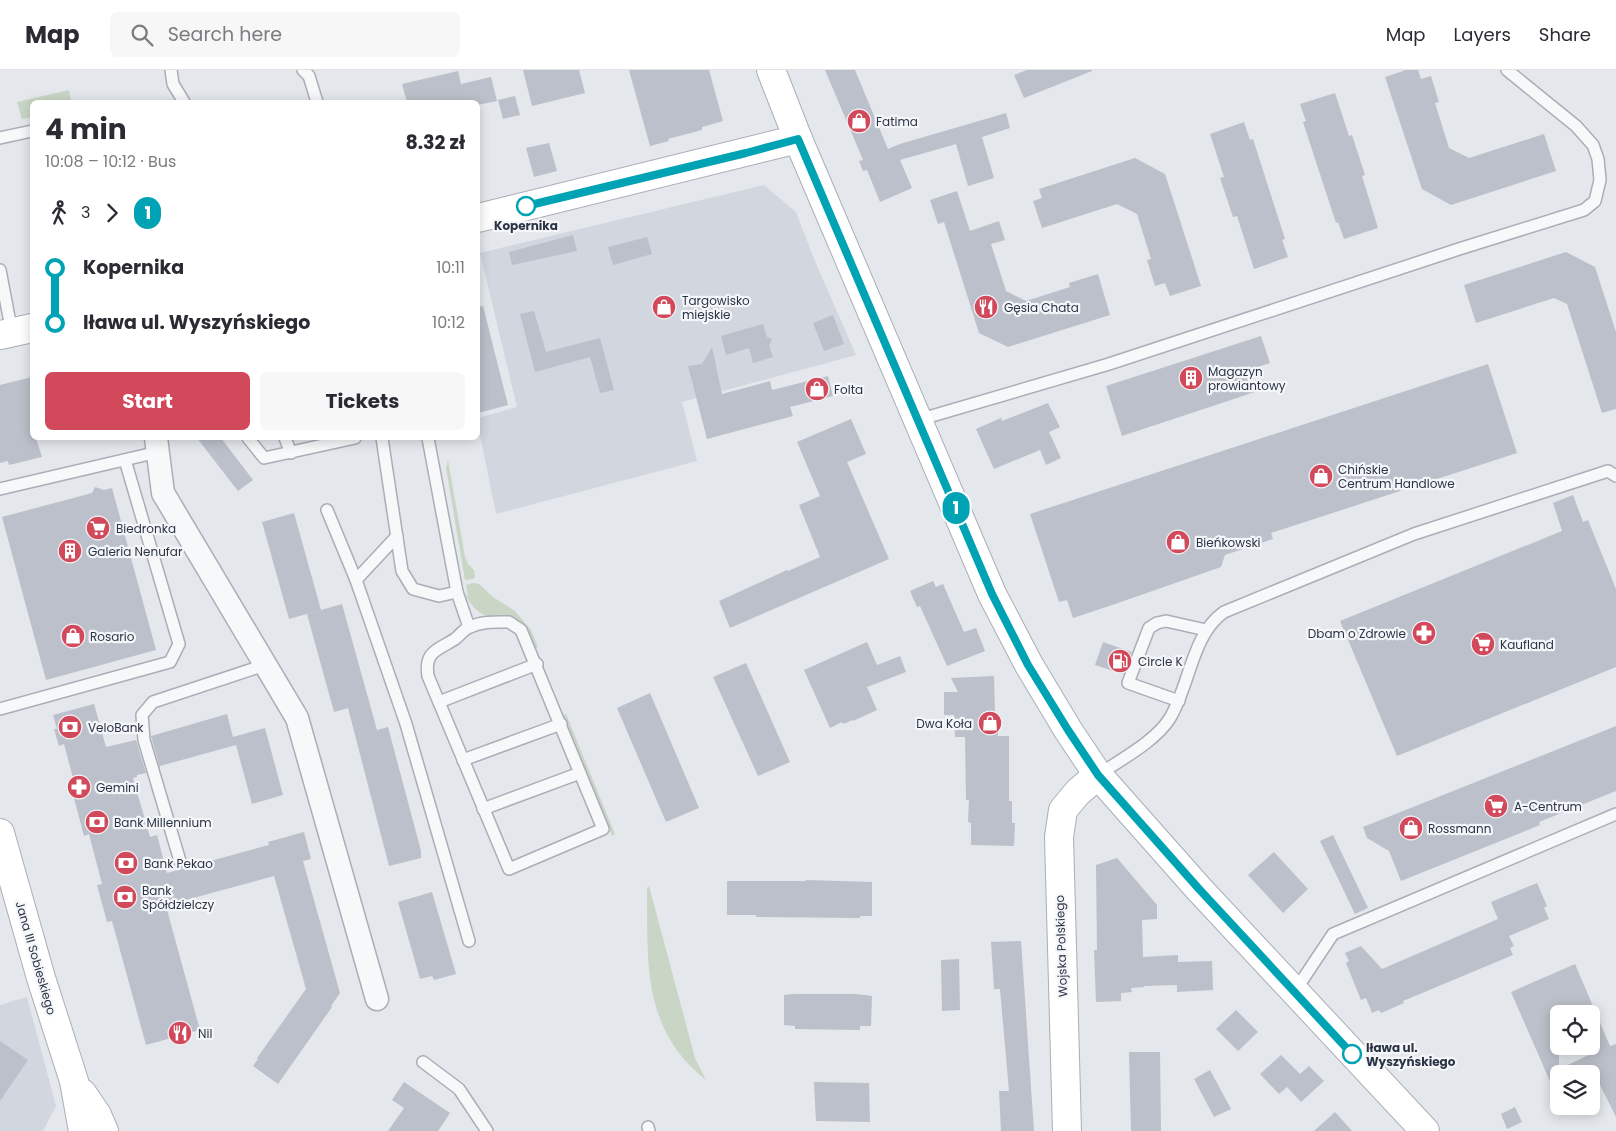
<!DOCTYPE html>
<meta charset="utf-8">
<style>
:root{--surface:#fff;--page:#f7f7f7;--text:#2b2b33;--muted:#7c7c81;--line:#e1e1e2;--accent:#d1495b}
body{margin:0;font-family:Poppins,sans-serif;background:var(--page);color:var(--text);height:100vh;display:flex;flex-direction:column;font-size:19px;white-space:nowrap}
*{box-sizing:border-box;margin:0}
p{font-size:16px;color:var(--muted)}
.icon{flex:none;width:28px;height:28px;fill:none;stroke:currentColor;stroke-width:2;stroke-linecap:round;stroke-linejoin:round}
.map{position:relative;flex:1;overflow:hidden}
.drawer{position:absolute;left:30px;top:30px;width:450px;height:340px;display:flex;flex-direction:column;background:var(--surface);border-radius:8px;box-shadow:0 2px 12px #0003}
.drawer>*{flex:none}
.badge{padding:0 10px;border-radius:16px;font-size:18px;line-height:32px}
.buttons{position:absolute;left:1550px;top:935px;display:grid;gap:10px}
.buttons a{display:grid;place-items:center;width:50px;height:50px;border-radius:8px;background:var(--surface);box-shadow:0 2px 12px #0003;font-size:25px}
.map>.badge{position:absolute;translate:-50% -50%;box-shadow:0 0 0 2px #fff}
.legs{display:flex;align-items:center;gap:8px;height:55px;padding:0 15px;font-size:16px}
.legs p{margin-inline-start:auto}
.summary{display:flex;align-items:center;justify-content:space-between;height:85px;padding:0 15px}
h1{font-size:28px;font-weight:700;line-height:38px}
.button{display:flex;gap:10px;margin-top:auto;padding:10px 15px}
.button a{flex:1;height:58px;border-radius:8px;background:var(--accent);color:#fff;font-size:20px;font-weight:700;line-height:58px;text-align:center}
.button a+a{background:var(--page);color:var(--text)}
ul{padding:0 15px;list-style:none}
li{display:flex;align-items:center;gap:18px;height:55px;font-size:19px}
li i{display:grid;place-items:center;width:8px;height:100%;margin:0 6px;background:currentColor}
li i::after{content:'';width:12px;height:12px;margin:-6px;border:4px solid;border-radius:50%;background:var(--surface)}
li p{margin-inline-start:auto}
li:first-child i{background:linear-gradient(#0000 50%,currentColor 0)}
li:last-child i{background:linear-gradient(currentColor 50%,#0000 0)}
header{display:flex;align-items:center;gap:30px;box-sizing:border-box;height:70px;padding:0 25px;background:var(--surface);border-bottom:1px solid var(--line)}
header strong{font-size:24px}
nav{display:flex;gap:28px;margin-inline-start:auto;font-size:18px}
.search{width:350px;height:45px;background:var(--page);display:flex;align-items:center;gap:12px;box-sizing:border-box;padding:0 18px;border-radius:8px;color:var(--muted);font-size:19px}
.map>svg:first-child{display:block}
.built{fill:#d2d6de}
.green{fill:#c9d6c5}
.building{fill:#bbc0ca;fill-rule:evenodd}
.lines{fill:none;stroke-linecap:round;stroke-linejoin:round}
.lane-casing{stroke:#a9aeb7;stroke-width:14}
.street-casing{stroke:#a9aeb7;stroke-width:25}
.secondary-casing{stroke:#a9aeb7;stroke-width:30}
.lane{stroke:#f7f8fa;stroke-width:11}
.street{stroke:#f7f8fa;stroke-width:22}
.secondary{stroke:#fff;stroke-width:28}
.line-1-casing{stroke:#fff;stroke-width:11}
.line-1{stroke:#00a3b4;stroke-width:8}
.stop-1-dot{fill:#fff;stroke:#00a3b4;stroke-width:2.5}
.labels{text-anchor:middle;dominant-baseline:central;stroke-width:4.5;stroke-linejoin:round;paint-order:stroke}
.poi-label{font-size:12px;fill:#2b3445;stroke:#f4f6f9;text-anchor:start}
.stop-label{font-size:12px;font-weight:bold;fill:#2b3445;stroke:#f4f6f9}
.street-label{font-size:12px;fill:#2b3445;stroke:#f4f6f9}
</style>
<header>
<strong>Map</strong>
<div class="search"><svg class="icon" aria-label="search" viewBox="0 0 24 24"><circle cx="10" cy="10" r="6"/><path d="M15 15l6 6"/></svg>Search here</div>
<nav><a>Map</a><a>Layers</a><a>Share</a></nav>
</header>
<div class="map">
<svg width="1616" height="1061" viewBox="0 0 1616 1061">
<rect width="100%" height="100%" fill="#e4e7ec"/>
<g class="built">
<path d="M764,115L796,142L814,189L856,285L682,332L697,391L496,444L478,355V348L517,337L480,183Z"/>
<path d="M27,927L56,1036L43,1061H0V935Z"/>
</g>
<g class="green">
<path d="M69,20L71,32H32V47L22,49L17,32Z"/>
<path d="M448,390L465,487L468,494L474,500L475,507L473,509L465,510L446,398Z"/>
<path d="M473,513L479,514L493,527L515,541L531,560L538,577L534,579C531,572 529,563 524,557C506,534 486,563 466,526L468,525L466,515Z"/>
<path d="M566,644L615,764L612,766L562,646Z"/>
<path d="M649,816L695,988L706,1010C641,959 648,891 647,818Z"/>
</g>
<g class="building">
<path d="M523,0H579L585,23L532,36Z"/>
<path d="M629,0H709L723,51L702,57V60L668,69L669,71L650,76Z"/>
<path d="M825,0H855L888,79L900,74L1006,43L1010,58L982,67L994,108L968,116L956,74L900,90L912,118L880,132L867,100L863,101L859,91L863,90Z"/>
<path d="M1027,0H1092V1L1024,28L1014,5Z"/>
<path d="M1406,0H1418L1421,9L1431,6L1439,32L1435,33L1449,78L1469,88L1544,64L1556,101L1451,135L1422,119L1385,7Z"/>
<path d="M458,1L461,14L491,7L497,31L478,35V32H407L402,14Z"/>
<path d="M1335,23L1349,66L1352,65L1365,105L1362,106L1378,158L1344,169L1338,152L1336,153L1303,52L1306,51L1300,34Z"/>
<path d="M515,26L520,45L503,49L498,30Z"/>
<path d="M1244,52L1250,70L1253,69L1285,169L1282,170L1288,187L1254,199L1237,146L1233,147L1220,108L1224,107L1210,64Z"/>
<path d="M549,73L557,101L534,107L526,78Z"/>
<path d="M1135,88L1165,104L1201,216L1170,226L1165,213L1155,216L1147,190L1151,189L1137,144L1117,134L1042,158L1033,131L1042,128L1039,119Z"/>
<path d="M957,121L970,161L999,151L1005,170L991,174L1006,221L1026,231L1070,217L1069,213L1098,204L1110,245L1008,277L979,263L944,152L938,154L930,130Z"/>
<path d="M573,165L577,181L512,195L509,182Z"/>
<path d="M647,167L652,184L613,195L608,177Z"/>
<path d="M1566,182L1595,197L1616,262V339L1602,343L1567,234L1554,228L1476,253L1464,215Z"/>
<path d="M483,236L508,335L478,343V237Z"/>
<path d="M534,241L546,282L600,268L614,320L600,323L590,287L535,302L520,244Z"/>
<path d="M833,245L844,274L824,281L813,253Z"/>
<path d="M763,254L767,267L772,269L769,276L773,287L753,293L749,278L726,285L721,266Z"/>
<path d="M1261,266L1270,293L1248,300L1255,322L1122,366L1106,316Z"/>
<path d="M712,277L722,324L770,311L772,320L828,306L833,326L790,337L793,346L707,369L688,296L702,294Z"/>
<path d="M1488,294L1517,383L1271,463L1273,469L1225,485L1221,497L1118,533L1073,548L1067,530L1059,532L1030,444Z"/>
<path d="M32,307V368H36L42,387L9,395L8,391L0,393V315Z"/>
<path d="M1048,333L1060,357L1049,362L1061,388L1046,395L1040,380L994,399L976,359L1001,348L1002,351Z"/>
<path d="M851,349L866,384L847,392L889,489L730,558L719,531L787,500L788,501L820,487L799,435L820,426L797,372Z"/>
<path d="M197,368H221L253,410L238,421Z"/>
<path d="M95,417L104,420L112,418L156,580L46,610L2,447L92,423Z"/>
<path d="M1573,425L1583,452L1588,450L1616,519V597L1397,686L1340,551L1562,461L1553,433Z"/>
<path d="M294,443L321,540L289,549L262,452Z"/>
<path d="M933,511L936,517L943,514L964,562L976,558L985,581L947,596L920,536L917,537L910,521Z"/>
<path d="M342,534L377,660L388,657L421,781V788L389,796L348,638L334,642L307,544Z"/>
<path d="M867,572L877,595L900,586L906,602L867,617L877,640L853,651V650L843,654L842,652L830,658L804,600Z"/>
<path d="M1103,572L1132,582L1123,604L1095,595Z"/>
<path d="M746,593L790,692L758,706L713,607Z"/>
<path d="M994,606L995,643H998V666H1009V731H1012V753H1015L1014,776L971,775V753L968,752L969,730H966L965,667H955L954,645H944V622H958L951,608Z"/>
<path d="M650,623L699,738L666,752L617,638Z"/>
<path d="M94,634L106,677L136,670L146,703L137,705V707L133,708L150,767L157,765L167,803L269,775L268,772L304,762L311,789L303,791L340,923L331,936L332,937L278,1014L253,996L258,989L257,988L306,919L274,806L171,834L172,839L167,840L200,960L146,975L112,851L107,852L97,815L102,814L89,764L84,766L74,728L78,727L64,674L59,676L54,659H57L53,645Z"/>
<path d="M227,644L233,667L265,658L283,725L252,734L236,675L160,696V699L151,666Z"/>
<path d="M1616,656V721L1539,752L1540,755L1401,811L1389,781L1367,768L1363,757Z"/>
<path d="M1333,765L1368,838L1355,844L1320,771Z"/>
<path d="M1274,782L1308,819L1283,843L1248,805Z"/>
<path d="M1117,788L1157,835V849L1142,850L1143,887L1178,885V892L1212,891L1213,920L1177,922V915L1144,916V917L1131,918L1132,922L1121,923V931L1096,932L1094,880H1097L1096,795Z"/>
<path d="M806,810L872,812V846H860V848L756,847V845H727V811H806Z"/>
<path d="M1537,813L1547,836L1544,838L1549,849L1509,866L1514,876L1510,878L1513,885L1403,931L1404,933L1381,943L1379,940L1372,943L1366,928L1361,930L1346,893L1349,891L1345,883L1361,876L1382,899L1498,849L1491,832Z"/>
<path d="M432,822L456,904L434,910L432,906L420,909L398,832Z"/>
<path d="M1021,871L1034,1061H1001L999,1021H1009L1000,919H994L991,872Z"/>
<path d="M959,889L960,940L942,941L941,890Z"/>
<path d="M1575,894L1610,976L1616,974V1047L1599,1013L1591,1017V1004H1559V1032L1511,922ZM1559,944H1591V984L1559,999Z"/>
<path d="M793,924H856L872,926L871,956H860V960L795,959V956L784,955V925Z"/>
<path d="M1236,940L1258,962L1238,981L1216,959Z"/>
<path d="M0,971L28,990L0,1031Z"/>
<path d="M1129,982H1160L1161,1061H1131Z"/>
<path d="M1281,985L1300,1004L1309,996L1324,1011L1301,1032L1287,1017L1279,1024L1260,1004Z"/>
<path d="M1210,1000L1231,1039L1214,1047L1194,1009Z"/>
<path d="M404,1012L450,1043L438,1061H388L404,1038L392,1030Z"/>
<path d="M814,1012L869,1013L870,1052L816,1051Z"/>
<path d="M1515,1037L1522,1052L1507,1059L1501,1044Z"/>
<path d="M1335,1042L1352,1061H1314Z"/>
</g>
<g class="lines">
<g class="lane-casing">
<g id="lane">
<path d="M171,0L173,14L184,32"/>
<path d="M303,0L309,6L317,32"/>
<path d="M0,68L32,61"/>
<path d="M0,200L12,263"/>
<path d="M918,350L1109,294L1459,179L1584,140L1595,131L1600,110L1598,89L1593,75L1576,56L1507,0"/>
<path d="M248,368L264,388L355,368"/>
<path d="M285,368L291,383"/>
<path d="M382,368L402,501L413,519L439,526L457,522L428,368"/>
<path d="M0,419L158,382"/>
<path d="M327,440L356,510"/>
<path d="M397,466L356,510L406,654L469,871"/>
<path d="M457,522L469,557"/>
<path d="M509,552L521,560L603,759L509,799L428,606C424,581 438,580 455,569C460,565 464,559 470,557C482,551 496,552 509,552Z"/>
<path d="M1179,631L1128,613L1149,558L1157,553L1166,551L1206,560"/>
<path d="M439,632L537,594"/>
<path d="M0,639L170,592L179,574L125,390"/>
<path d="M463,690L561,654"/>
<path d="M1098,705C1120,690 1156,671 1170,648C1190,615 1192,564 1224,542L1414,464L1608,401L1616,406"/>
<path d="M483,739L580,703"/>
<path d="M180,791L144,670L142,645L153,632L265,595"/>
<path d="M1295,921L1333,864L1616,744"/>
<path d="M423,992L459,1019L487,1061"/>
<path d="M648,1057L649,1061"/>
</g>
</g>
<g class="street-casing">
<path id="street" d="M156,368L163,423L297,648L377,929"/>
</g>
<g class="secondary-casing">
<g id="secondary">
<path d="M771,0L798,69L992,524L1029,595L1068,660L1098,705L1199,819L1425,1061"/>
<path d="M478,148L798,69"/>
<path d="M0,265L32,258"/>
<path d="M0,763L41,908L74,1011L83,1061"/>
<path d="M82,1023L97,1045L104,1061"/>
<path d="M1067,1061L1059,767L1063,740L1078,722L1098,705"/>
</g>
</g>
<use href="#lane" class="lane"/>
<use href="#street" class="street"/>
<use href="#secondary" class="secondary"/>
</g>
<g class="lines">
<g class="line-1-casing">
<path id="line-1" d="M526,136L746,83L798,69L992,524L1028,595L1068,660L1098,705L1199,819L1352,984"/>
</g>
<use href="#line-1" class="line-1"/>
</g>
<defs>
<g id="shop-disc" transform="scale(1.25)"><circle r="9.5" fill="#d1495b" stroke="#f4f6f9"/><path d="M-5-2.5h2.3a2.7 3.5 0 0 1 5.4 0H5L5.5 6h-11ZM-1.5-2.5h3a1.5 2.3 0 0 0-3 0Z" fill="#fff"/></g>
<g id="restaurant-disc" transform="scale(1.25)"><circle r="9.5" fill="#d1495b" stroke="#f4f6f9"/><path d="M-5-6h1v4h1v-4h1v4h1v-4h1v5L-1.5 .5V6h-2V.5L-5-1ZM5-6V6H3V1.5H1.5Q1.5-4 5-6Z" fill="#fff"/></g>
<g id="building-disc" transform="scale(1.25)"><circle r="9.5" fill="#d1495b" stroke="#f4f6f9"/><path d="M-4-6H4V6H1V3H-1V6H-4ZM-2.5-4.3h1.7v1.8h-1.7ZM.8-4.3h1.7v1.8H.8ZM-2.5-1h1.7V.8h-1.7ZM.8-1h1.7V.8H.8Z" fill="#fff"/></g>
<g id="supermarket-disc" transform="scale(1.25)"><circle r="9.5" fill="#d1495b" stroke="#f4f6f9"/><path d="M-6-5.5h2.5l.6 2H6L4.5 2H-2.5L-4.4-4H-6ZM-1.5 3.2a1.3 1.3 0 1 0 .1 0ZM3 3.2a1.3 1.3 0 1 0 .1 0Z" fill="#fff"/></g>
<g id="pharmacy-disc" transform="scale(1.25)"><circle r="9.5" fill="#d1495b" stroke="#f4f6f9"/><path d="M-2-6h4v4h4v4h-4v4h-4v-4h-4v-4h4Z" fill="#fff"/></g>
<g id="fuel-disc" transform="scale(1.25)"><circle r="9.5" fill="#d1495b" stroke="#f4f6f9"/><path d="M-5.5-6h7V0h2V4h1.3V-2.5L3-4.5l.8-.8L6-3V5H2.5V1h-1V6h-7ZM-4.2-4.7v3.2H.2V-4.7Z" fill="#fff"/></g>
<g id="bank-disc" transform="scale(1.25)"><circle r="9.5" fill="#d1495b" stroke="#f4f6f9"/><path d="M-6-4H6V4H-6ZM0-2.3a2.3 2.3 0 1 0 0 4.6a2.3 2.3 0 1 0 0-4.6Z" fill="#fff"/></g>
</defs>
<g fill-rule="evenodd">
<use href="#shop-disc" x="859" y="51"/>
<use href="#shop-disc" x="664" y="237"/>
<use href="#restaurant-disc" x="986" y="237"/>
<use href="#building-disc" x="1191" y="308"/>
<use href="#shop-disc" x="817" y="319"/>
<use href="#shop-disc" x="1321" y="406"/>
<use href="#supermarket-disc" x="98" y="458"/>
<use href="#shop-disc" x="1178" y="472"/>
<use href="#building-disc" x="70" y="481"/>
<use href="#pharmacy-disc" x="1424" y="563"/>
<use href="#shop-disc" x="73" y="566"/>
<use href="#supermarket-disc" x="1483" y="574"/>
<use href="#fuel-disc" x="1120" y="591"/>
<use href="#shop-disc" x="990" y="653"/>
<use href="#bank-disc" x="70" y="657"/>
<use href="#pharmacy-disc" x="79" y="717"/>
<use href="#supermarket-disc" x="1496" y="736"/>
<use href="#bank-disc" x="97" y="752"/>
<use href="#shop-disc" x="1411" y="758"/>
<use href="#bank-disc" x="126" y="793"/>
<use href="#bank-disc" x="125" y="827"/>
<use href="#restaurant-disc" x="180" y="963"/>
</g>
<g class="stop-1-dot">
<circle cx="526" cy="136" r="9"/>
<circle cx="1352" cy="984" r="9"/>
</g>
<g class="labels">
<g class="poi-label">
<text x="876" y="51">Fatima</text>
<text x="682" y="230">Targowisko<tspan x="682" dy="14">miejskie</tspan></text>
<text x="1004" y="237">Gęsia Chata</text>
<text x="1208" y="301">Magazyn<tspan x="1208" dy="14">prowiantowy</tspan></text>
<text x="834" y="319">Folta</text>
<text x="1338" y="399">Chińskie<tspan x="1338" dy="14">Centrum Handlowe</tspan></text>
<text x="116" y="458">Biedronka</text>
<text x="1196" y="472">Bieńkowski</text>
<text x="88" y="481">Galeria Nenufar</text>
<text x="1406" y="563" text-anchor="end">Dbam o Zdrowie</text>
<text x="90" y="566">Rosario</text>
<text x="1500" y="574">Kaufland</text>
<text x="1138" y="591">Circle K</text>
<text x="972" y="653" text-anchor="end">Dwa Koła</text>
<text x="88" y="657">VeloBank</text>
<text x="96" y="717">Gemini</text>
<text x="1514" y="736">A-Centrum</text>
<text x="114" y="752">Bank Millennium</text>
<text x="1428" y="758">Rossmann</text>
<text x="144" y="793">Bank Pekao</text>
<text x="142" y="820">Bank<tspan x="142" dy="14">Spółdzielczy</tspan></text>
<text x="198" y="963">Nil</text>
</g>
<g class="stop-label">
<text x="526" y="155">Kopernika</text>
<text x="1366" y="977" text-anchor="start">Iława ul.<tspan x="1366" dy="14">Wyszyńskiego</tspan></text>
</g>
<g class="street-label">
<text transform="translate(1061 876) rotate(-92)">Wojska Polskiego</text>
<text transform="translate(36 888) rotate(74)">Jana III Sobieskiego</text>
</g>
</g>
</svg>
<div class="buttons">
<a><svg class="icon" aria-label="locate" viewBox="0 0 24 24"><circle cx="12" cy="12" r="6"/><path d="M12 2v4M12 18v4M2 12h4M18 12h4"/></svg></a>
<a><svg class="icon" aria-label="layers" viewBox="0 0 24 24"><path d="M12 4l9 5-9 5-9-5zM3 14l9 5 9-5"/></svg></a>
</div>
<b class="badge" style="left:956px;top:438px;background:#00a3b4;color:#fff">1</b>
<section class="drawer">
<div class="summary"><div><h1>4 min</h1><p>10:08 – 10:12 · Bus</p></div><b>8.32 zł</b></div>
<div class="legs"><svg class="icon" aria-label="walk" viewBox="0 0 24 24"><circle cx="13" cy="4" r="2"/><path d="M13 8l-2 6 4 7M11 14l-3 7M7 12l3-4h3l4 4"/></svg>3<svg class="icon" aria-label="forward" viewBox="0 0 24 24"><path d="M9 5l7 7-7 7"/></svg><b class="badge" style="background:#00a3b4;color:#fff">1</b></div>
<ul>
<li><i style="color:#00a3b4"></i><b>Kopernika</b><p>10:11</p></li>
<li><i style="color:#00a3b4"></i><b>Iława ul. Wyszyńskiego</b><p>10:12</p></li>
</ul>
<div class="button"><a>Start</a><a>Tickets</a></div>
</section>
</div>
